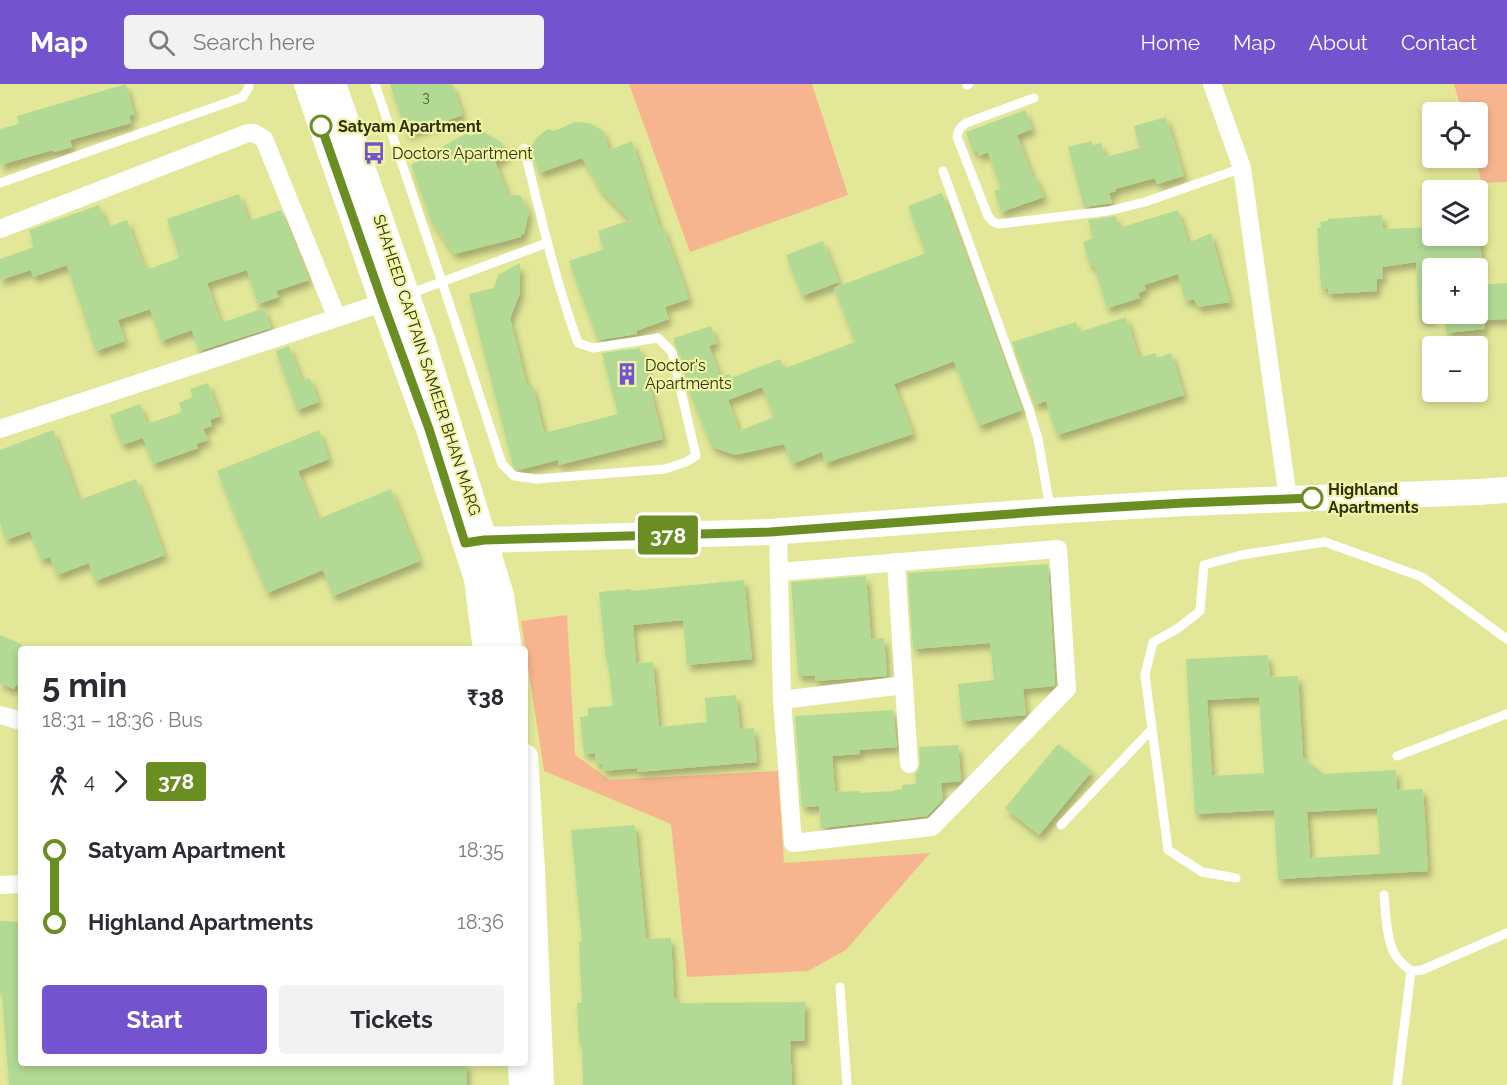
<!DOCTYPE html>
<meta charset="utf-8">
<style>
:root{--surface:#fff;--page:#f2f2f3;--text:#2b2b33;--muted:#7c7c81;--accent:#7454ce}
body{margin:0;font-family:Raleway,sans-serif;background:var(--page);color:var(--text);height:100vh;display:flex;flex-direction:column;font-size:22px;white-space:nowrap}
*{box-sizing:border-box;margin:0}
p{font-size:20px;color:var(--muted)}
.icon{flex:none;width:33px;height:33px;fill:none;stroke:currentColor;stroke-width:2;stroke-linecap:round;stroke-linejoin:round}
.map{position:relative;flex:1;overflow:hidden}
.sheet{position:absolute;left:18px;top:562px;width:510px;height:420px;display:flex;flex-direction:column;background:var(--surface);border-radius:6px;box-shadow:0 3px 9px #0003}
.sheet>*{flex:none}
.badge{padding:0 12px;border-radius:4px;font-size:21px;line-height:39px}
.buttons{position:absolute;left:1422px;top:18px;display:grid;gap:12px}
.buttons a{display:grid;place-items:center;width:66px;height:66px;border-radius:6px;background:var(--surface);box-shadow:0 3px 9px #0003;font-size:30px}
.map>.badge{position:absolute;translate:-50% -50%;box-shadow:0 0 0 3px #fff}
.legs{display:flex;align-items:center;gap:9px;height:66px;padding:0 24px;font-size:20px}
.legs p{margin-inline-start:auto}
.head{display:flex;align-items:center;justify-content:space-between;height:102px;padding:0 24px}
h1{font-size:33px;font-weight:700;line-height:45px}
.primary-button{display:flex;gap:12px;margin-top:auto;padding:12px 24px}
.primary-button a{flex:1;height:69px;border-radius:6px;background:var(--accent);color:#fff;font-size:24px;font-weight:700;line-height:69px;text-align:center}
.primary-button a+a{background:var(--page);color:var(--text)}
ul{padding:0 24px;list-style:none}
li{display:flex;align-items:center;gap:21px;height:72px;font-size:22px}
li i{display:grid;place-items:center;width:9px;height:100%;margin:0 8px;background:currentColor}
li i::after{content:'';width:15px;height:15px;margin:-8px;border:4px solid;border-radius:50%;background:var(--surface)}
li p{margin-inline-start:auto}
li:first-child i{background:linear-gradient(#0000 50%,currentColor 0)}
li:last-child i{background:linear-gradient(currentColor 50%,#0000 0)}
header{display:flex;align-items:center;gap:36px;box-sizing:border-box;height:84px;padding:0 30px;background:var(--accent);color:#fff}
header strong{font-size:28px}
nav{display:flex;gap:33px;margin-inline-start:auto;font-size:21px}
.search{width:420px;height:54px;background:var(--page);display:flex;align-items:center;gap:15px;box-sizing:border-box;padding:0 21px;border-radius:6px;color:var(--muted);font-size:22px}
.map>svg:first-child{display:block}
.green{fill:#f7b58f}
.building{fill:#b3da94;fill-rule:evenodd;filter:url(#shadow)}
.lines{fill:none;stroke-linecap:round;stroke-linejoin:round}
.lane{stroke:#fff;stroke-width:9}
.street{stroke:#fff;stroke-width:18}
.secondary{stroke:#fff;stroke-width:26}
.line-1-casing{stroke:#fff;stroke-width:14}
.line-1{stroke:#6b8e23;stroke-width:9}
.stop-1-dot{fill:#fff;stroke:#6b8e23;stroke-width:3}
.labels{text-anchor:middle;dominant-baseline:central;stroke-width:4.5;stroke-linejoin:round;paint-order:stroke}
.number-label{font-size:14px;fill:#4f5a30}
.stop-label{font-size:16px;font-weight:bold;fill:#2e300f;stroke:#f0f5a5;text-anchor:start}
.poi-label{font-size:16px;fill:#2e300f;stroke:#f0f5a5;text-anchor:start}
.street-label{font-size:16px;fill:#2e300f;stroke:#f0f5a5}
</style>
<header>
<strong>Map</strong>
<div class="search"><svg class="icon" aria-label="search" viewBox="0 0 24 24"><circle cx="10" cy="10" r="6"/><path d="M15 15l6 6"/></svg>Search here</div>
<nav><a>Home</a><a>Map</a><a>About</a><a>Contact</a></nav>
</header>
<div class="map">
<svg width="1507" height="1001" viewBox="0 0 1507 1001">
<defs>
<filter id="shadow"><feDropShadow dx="3.5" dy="6" stdDeviation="3" flood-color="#0004"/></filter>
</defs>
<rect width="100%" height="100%" fill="#e2e898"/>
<g class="green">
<path d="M629,0H812L848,111L690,168Z"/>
<path d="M1454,0H1507V98L1482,99L1475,74H1478V28H1462Z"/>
<path d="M567,531L575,671L610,696L778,687L784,779L930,769L846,866L808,887L687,893L671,740L544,687L521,537Z"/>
</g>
<g class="building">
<path d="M126,0L134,30L129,32L131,39L70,56L72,63L54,68L53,66L0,81V45L19,40L17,32Z"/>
<path d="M390,0H452L463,31L407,50Z"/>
<path d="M1025,26L1032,45L1017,51L1033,94L1036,93L1044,113L1001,128L994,107L1001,104L988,68L979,72L977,66L973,68L966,48Z"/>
<path d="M1166,33L1184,92L1157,100L1155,94L1115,105L1116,107L1109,109L1112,119L1084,123L1068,63L1091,57L1093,61L1101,59L1105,73L1140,64L1134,42Z"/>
<path d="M575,38L590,39L603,47L609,66L632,57L660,144L663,143L689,215L665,223L669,235L636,247L637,250L598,256L569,177L604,165L598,147L630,136L601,106L582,74L539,89L531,62L537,53L548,45L554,47Z"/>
<path d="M482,47L501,58L506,73L495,77L508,111H520L529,128L524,150L521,151V153L454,170L431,136L411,81L468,48L470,52Z"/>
<path d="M942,109L969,180L1022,326L979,342L954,277L894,300L913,350L825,379L822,368L792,380L784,360L735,371L712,363L688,304L679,266L674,260V254L711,242L717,259L709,262L720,293L729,290L731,294L780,275L783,285L855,258L834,204L926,169L908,122ZM762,303L774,333L739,347L728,316Z"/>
<path d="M239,110L249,137L281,126L309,196L276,207L279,213L258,220L247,186L207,199L221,239L264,224L271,244L199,267L192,246L161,257L150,225L118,236L125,257L96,267L67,181L33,193L31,186L0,196V175L34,163L29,146L99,121L107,143L127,136L143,180L144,179L146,186L179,174L175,158L167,135Z"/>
<path d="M1178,126L1188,159L1211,149L1230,218L1198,223L1194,215L1185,217L1178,190L1144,201L1146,206L1138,209L1140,214L1107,224L1094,181L1090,182L1083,158L1093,154L1088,136L1116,132L1119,144Z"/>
<path d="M1382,131L1383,145L1432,143V152H1480L1482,184H1432V235H1419L1416,178L1382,183L1383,195H1377V207L1328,210V204L1321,205L1317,144H1321L1320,138L1328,137V135Z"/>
<path d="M823,157L839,198L802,212L786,171Z"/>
<path d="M520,179V209L510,234L527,302L532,300L544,349L618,330L602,269L640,264L663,355L559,381L558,376L519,386L513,381L469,210L494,204L498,191Z"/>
<path d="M1507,199V235L1484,236L1485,245L1446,249L1445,230H1478V201Z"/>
<path d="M1126,233L1139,274L1155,269L1157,274L1171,269L1184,311L1057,351L1046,317L1035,321L1012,258L1076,238L1079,248Z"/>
<path d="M289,262L302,297L310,294L319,318L297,326L276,267Z"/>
<path d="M208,299L220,332L210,336L212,342L203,345L208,356L196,360L198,364L153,380L143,354L122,361L110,331L140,320L147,340L182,328L179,319L193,313L190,305Z"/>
<path d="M53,346L79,416L136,395L165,471L95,497L89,479L57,491L50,473L41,476L30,447L6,456L0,439V366Z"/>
<path d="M319,346L329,375L298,387L318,435L391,405L420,477L333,512L323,486L267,509L217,387Z"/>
<path d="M1048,480L1055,601L1054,602L1023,605L1026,631L962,637L958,600L994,596L990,559L913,565L908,489Z"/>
<path d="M866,492L871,555L884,554L887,592L815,597V591L798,592L791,498Z"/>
<path d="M744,496L752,575L687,581L683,536L633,541L636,579L653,578L659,643L707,638L705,614L736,611L740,645L754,644L757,678L637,688V684L603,687L602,680H596L595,669L584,670L580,633L588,632V624L613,622L608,577H606L599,508L631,505V507Z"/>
<path d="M0,551L21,560V603L16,601L14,605L0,599Z"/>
<path d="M1268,571L1270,593L1298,592L1303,673L1323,690L1396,686L1397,706L1423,705L1428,787L1278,795L1274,726L1195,730L1186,575ZM1259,613L1264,689L1212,692L1207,616ZM1377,724L1380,770L1310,774L1307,728Z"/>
<path d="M893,626L897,663L859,666L860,670L832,672L835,708L860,707V709L894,707V706L902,705V701L916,700L915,690L919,685L920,680L919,663L958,661L961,697L941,699L943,716L927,732L821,744L819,722L802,723L795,632Z"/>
<path d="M1058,660L1092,687L1039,751L1005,724Z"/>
<path d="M635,741L646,855L671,854L674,914H676L677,919L805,918V957H790L792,1001H583L582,959H579L577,919H582L579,858H582L571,746Z"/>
<path d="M0,837L21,838V980H467V1001H9L2,910H0Z"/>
</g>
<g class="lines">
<g class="lane">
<path d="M375,0L442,198L502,380L514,392L537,395L665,385L686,378L696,372L672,268L658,254L593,264L578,259C555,196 540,129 524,64"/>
<path d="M967,1L969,0"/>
<path d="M1034,14L966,39C960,43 958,46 957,53L988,132L992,137L998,140L1108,127L1145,118L1242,84"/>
<path d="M943,87L1029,325L1038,355L1050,424"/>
<path d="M0,99L243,13L249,3V0"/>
<path d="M409,210L547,159"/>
<path d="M1397,672L1507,630"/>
<path d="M1061,741L1152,645"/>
<path d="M1236,794L1202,788L1168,766L1145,591L1153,558L1177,545L1200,527L1204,481L1241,471L1325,458L1422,493L1507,555"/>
<path d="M1384,811C1386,830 1386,852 1394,869C1398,877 1405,882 1411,887L1422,886L1507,849"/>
<path d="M840,903L847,1001"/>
<path d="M1397,1001L1411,887"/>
</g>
<g class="street">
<path d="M1212,0L1242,84L1288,415"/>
<path d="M0,145L248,49H254L264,55L337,234"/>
<path d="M0,345L394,215"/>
<path d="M778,448L782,616L793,759L932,743L1067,605L1058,465L780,488"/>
<path d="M896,478L909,680"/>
<path d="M782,616L904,601"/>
<path d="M0,631L21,637"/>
<path d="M0,801L21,800"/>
</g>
<g class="secondary">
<path d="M307,0L383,219L429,345L477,495L486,566"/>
<path d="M333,0L423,258L501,511L509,566"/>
<path d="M466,459L484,456L770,448L1050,427L1184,419L1479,408L1507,406"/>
<path d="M525,673L532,786L541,1001"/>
<path d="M521,980L522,1001"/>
</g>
</g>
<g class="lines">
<g class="line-1-casing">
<path id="line-1" d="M321,42L383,219L429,345L465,459L484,456L770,448L1050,427L1184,419L1312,414"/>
</g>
<use href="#line-1" class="line-1"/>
</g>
<defs>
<g id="bus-bare" transform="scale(1.8)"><path d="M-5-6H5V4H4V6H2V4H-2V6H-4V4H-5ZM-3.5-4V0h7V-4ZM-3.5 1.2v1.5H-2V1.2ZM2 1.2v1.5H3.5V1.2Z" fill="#7454ce" stroke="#f0f5a5" stroke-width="2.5" paint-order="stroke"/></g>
<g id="building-bare" transform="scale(1.8)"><path d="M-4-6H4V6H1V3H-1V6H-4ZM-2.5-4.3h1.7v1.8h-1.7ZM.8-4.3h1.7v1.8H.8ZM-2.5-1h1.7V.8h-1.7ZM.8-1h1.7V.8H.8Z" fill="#7454ce" stroke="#f0f5a5" stroke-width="2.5" paint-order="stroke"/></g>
</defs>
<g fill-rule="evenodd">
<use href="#bus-bare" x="374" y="69"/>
<use href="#building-bare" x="627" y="290"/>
</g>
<g class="stop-1-dot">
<circle cx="321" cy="42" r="10"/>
<circle cx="1312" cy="414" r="10"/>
</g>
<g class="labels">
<g class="number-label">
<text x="426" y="13">3</text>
</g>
<g class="stop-label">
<text x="338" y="42">Satyam Apartment</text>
<text x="1328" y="405">Highland<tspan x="1328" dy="18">Apartments</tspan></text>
</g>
<g class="poi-label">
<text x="392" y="69">Doctors Apartment</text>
<text x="645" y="281">Doctor's<tspan x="645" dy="18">Apartments</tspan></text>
</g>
<g class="street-label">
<text transform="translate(427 281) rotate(72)">SHAHEED CAPTAIN SAMEER BHAN MARG</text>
</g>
</g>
</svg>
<div class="buttons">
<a><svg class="icon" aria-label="locate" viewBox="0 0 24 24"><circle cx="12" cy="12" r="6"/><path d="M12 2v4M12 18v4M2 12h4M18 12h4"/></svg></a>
<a><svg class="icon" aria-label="layers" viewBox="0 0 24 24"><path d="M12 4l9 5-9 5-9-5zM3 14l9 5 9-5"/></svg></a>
<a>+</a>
<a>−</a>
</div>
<b class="badge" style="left:668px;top:451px;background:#6b8e23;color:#fff">378</b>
<section class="sheet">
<div class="head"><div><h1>5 min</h1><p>18:31 – 18:36 · Bus</p></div><b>₹38</b></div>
<div class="legs"><svg class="icon" aria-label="walk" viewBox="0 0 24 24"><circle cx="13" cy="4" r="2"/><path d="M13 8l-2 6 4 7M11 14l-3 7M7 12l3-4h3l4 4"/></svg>4<svg class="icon" aria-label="forward" viewBox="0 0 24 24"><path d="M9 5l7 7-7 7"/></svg><b class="badge" style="background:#6b8e23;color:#fff">378</b></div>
<ul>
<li><i style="color:#6b8e23"></i><b>Satyam Apartment</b><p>18:35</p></li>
<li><i style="color:#6b8e23"></i><b>Highland Apartments</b><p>18:36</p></li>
</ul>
<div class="primary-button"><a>Start</a><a>Tickets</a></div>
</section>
</div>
